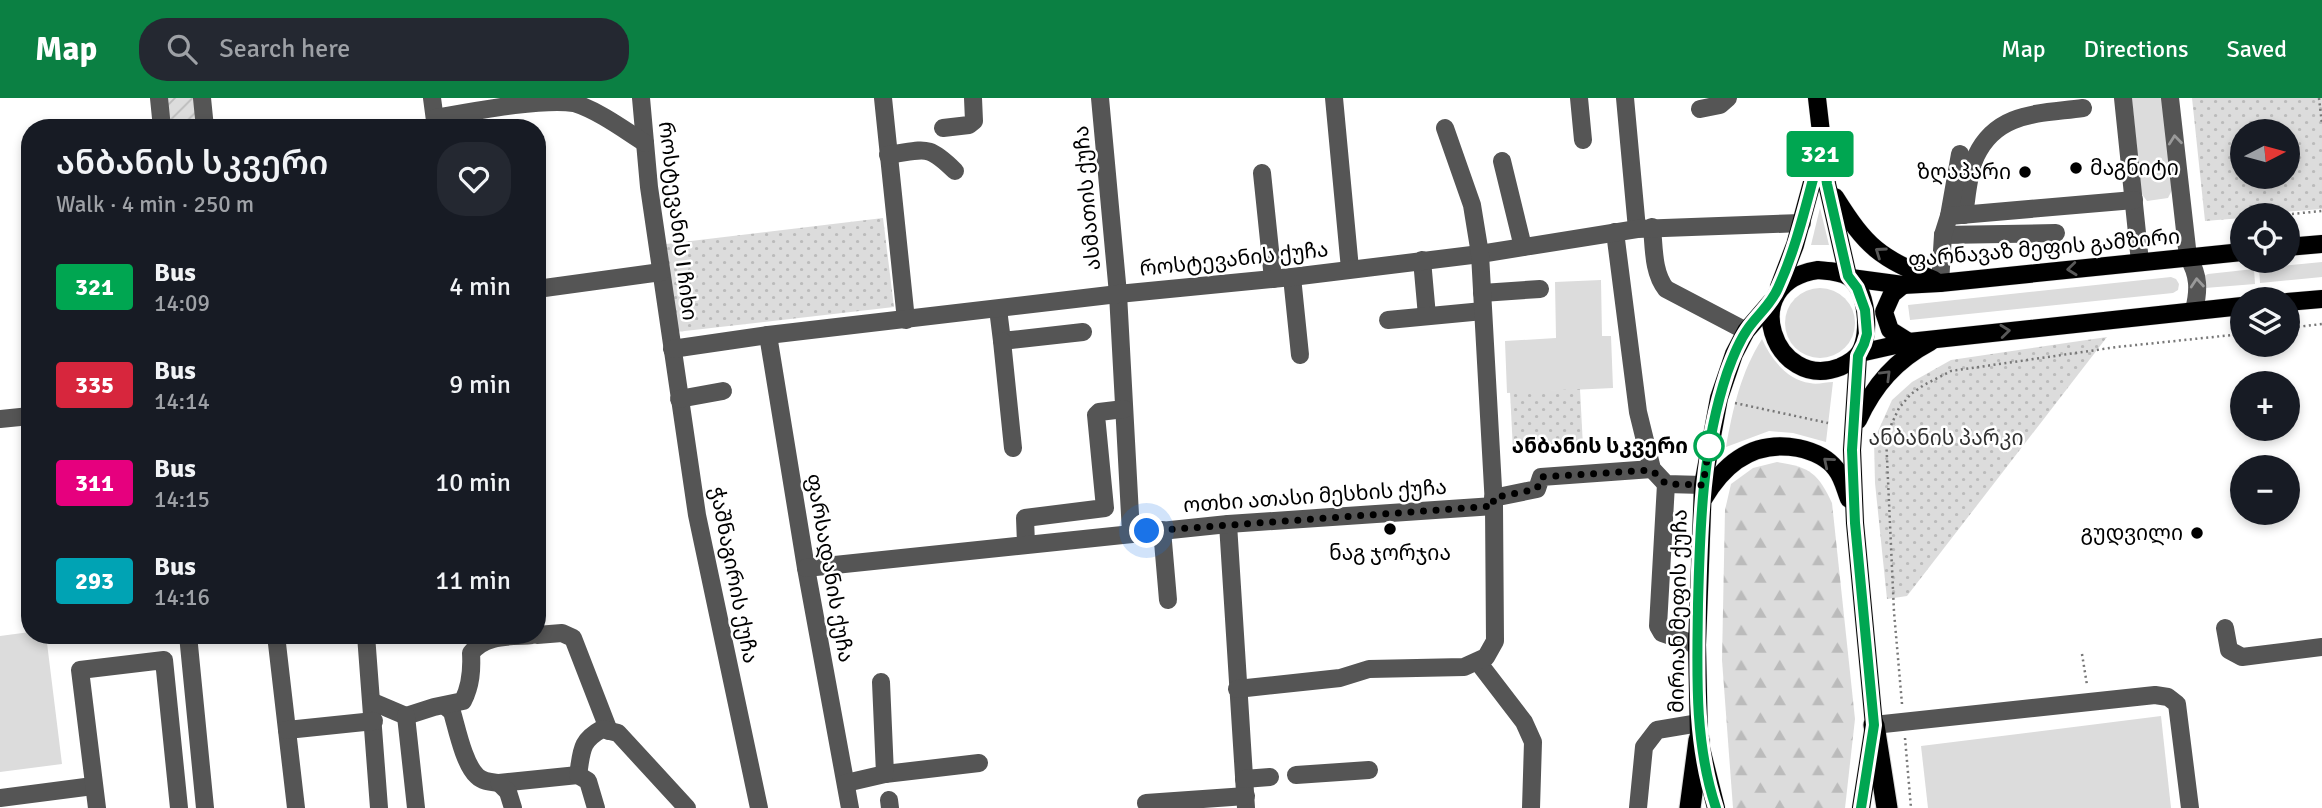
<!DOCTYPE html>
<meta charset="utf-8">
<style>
:root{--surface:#171b24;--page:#242831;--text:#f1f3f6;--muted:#9ea1a6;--accent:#0b8043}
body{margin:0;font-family:Signika,"Noto Sans Georgian",sans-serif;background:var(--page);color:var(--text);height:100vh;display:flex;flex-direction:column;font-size:26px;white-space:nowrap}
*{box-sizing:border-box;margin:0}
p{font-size:23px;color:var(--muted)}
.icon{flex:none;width:38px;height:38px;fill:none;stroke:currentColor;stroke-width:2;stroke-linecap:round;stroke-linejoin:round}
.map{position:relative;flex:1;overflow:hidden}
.details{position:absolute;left:21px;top:21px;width:525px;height:525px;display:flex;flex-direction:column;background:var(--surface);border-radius:28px;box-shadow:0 4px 10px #0003}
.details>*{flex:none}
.badge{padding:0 14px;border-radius:5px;font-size:24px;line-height:46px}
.needle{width:46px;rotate:84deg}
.fabs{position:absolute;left:2230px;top:21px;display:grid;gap:14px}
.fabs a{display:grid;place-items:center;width:70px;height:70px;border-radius:50%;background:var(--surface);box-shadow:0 4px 10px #0003;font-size:35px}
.you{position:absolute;width:35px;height:35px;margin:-18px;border:5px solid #fff;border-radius:50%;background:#1a73e8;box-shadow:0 0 0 10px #1a73e833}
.map>.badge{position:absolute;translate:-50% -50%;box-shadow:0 0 0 4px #fff}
.round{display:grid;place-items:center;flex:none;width:74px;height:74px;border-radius:28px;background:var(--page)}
.overview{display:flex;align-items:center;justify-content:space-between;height:119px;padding:0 35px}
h1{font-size:33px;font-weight:600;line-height:52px}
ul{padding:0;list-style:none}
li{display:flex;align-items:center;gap:21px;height:98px;padding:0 35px}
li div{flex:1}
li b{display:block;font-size:26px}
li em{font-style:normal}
li .badge{min-width:77px;font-weight:700;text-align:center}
header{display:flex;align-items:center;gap:42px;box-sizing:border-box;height:98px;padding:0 35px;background:var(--accent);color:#fff}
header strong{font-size:33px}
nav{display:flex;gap:38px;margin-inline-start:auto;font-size:24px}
.search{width:490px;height:63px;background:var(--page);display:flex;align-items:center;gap:18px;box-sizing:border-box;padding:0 24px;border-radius:28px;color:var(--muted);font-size:26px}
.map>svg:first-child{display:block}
.grass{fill:#dcdcdc}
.forest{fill:url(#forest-firs)}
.park{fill:url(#park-dots);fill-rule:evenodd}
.garden{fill:url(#garden-furrows)}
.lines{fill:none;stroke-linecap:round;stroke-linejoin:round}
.major-casing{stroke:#dbdbdb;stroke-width:19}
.highway-casing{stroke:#dbdbdb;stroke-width:23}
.path{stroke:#777;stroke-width:2.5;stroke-dasharray:2 3.5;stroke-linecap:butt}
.minor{stroke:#555;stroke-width:18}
.major{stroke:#000;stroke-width:18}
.highway{stroke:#000;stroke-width:21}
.oneway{stroke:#999}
.oneway2{stroke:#595959}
.line-casing{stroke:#fff;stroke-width:16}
.line{stroke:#00a651;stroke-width:10}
.walk{stroke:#000;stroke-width:7;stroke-dasharray:0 12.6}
.poi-dot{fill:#000;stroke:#fff;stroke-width:2.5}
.stop-dot{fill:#fff;stroke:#00a651;stroke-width:3.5}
.labels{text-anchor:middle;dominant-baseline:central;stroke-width:5;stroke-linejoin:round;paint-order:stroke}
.poi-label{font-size:21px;fill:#000;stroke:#fff;text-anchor:end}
.street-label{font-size:21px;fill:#000;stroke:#fff}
.park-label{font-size:21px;fill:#333;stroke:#fff}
.stop-label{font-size:21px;font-weight:bold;fill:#000;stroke:#fff;text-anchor:end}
</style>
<header>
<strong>Map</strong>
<div class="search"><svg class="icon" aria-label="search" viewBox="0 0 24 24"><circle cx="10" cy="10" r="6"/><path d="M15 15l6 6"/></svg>Search here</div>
<nav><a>Map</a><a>Directions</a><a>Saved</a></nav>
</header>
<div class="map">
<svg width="2322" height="710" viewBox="0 0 2322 710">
<defs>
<pattern id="forest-firs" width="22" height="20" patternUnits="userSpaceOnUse" patternTransform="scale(1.75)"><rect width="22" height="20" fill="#dcdcdc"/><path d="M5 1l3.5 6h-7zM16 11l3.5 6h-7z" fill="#bbb"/></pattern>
<pattern id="park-dots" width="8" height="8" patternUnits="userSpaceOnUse" patternTransform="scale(1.75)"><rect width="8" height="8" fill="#dcdcdc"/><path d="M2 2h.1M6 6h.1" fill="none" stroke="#bbb" stroke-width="1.8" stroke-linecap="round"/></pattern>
<pattern id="garden-furrows" width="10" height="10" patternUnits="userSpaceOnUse" patternTransform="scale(1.75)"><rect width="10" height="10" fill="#dcdcdc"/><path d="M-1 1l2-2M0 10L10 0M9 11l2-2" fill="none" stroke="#bbb"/></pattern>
</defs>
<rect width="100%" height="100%" fill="#fff"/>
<g class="grass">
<path d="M2132,0H2162L2172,92L2168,100L2147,103L2141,95Z"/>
<path d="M1820,110L1829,147H1811Z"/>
<path d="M2322,164V179L2260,185L2259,170Z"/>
<path d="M2254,171L2255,186L2205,190L2204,178L2208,176Z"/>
<path d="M2171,179L2176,181L2179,186L2178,192L2173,195L1910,222L1908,207Z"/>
<path d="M1601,182L1602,238H1611L1613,290L1507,295L1505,243L1556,240L1555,184Z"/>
<circle cx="1820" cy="225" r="35"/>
<path d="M1762,241C1771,261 1787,282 1810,285C1817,287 1826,284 1833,284L1826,344L1793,335L1769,333L1726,349C1733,310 1741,274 1762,241Z"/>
<path d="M30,534V537H46L62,666L0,674V538Z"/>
<path d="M2161,618L2171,710H1928L1921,648Z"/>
</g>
<path class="forest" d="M1777,364C1810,369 1818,375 1832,405L1855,621L1845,710H1733L1722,562L1725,412L1731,386L1753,370Z"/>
<g class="park">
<path d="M2192,0H2322V111L2242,117V120L2205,123ZM2242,33H2287V79H2242Z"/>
<path d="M883,120L894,209L676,234L666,146Z"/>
<path d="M2107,239L1907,498L1887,501L1875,385L1874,342L1892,302L1912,284L1951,262Z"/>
<path d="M1580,291L1583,349L1513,352L1510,294Z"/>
</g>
<path class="garden" d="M167,0H195L198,30H170Z"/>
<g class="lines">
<g class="major-casing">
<g id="major">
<path d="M1817,0L1827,86L1848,178"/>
<path d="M1835,99C1867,150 1879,159 1934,182"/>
<path d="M2287,149L2322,146"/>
<path d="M1818,172C1828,173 1840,173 1849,179C1867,192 1871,235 1860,254C1856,261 1847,266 1840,269C1775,295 1734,184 1818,172Z"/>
<path d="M1851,180L1903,187L1940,185L2242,154"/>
<path d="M1903,187L1892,196L1884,214L1890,232L1909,244"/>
<path d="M1779,189L1795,147L1820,55"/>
<path d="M2287,204L2322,201"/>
<path d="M1860,255L1909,244L2242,208"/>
<path d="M1858,258L1852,352L1855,425L1874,627L1861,710"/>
<path d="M1858,322C1874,287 1896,262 1930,244"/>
<path d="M1704,400C1725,364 1755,342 1798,350C1812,353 1827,359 1836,371C1843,380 1845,391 1849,401"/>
<path d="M1716,710L1699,642L1697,547L1703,387L1719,300L1734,256L1746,233L1771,204"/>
</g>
</g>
<g class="highway-casing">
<g id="highway">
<path d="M1874,627L1887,710"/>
<path d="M1690,710L1699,642"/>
</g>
</g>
<g class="path">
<path d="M2319,0L2322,26"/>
<path d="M2281,117L2322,113"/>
<path d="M2287,230L2322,226"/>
<path d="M1735,305L1828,325"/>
<path d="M2082,556L2087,587"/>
<path d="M1902,606L1894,514L1886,338L1899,310L1911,296L1924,287L1951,273L2117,249L2242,236"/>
<path d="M1905,640L1911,710"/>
</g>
<g class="minor">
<path d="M159,0L162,30"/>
<path d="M202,0L205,30"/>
<path d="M432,0L436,30"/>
<path d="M641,0L649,89L697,417L759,710"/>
<path d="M883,0L906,222"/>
<path d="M1100,0L1118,196L1131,435"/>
<path d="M1334,0L1350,171"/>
<path d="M1579,0L1583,42"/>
<path d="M1625,0L1637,131"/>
<path d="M2123,0L2140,164"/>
<path d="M2170,0L2188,159C2199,177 2199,192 2194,212"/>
<path d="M1700,11L1720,7L1728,0"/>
<path d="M435,20C470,14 541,0 574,5C599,13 623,31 645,45"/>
<path d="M943,30L969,27L974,23L973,0"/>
<path d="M888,57C925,52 927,45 955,73"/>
<path d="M1502,63L1523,149"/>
<path d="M1262,75L1273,181"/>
<path d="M1964,117C1967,99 1968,75 1976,58C1997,13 2040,16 2083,10"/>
<path d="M1949,118L1960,56"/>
<path d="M1652,129C1654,150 1653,175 1666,191L1746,233"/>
<path d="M1615,134L1638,314L1652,371L1666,386L1703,387"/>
<path d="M1943,137L2056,135"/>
<path d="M1422,162L1427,218"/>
<path d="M1292,179L1300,257"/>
<path d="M1940,185L1943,137L1949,118L2134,102"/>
<path d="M537,191L661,174"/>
<path d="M1482,195L1540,191"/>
<path d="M998,211L1002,243L1083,234"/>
<path d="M1388,222L1483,213"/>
<path d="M768,237L806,470L850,710"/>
<path d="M1002,243L1013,350"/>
<path d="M672,251L768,237L1118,196L1292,179L1480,156L1637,131L1802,125"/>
<path d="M679,301L723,293"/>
<path d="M0,321L30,318"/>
<path d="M1666,386L1658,528L1662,535L1697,547"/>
<path d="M1493,400L1537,391L1541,379L1652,371"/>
<path d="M1228,426L1246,710"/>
<path d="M1162,432L1168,502"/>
<path d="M1026,446L1025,420L1105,410L1096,317L1099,314L1124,311"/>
<path d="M806,470L1228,426L1494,408"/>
<path d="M2225,530L2229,552L2242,559L2322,549"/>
<path d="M188,537L205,710"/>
<path d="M276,537L296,710"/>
<path d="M366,537L379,710"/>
<path d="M537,537L562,535L573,540L609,633"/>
<path d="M1478,564L1524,624L1533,644L1531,710"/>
<path d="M1237,591L1340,580L1369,571L1464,569L1486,559L1495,543L1494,408L1480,156L1472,107L1445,30"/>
<path d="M373,604L406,618"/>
<path d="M445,608L452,614C457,631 464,666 477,678C483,684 491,684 499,685L578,677"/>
<path d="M406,618L434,609L463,603C471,587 472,572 471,555C485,536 511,539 532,537"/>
<path d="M406,618L416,710"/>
<path d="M1874,627L2155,597L2168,599L2177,606L2190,710"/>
<path d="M287,632L374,623"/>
<path d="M885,676L979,665"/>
<path d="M578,677C582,653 580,643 602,631L618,635L687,710"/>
<path d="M578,677L588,683L596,710"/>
<path d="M1296,677L1369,672"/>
<path d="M1244,681L1270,679"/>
<path d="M499,685L508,694L513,710"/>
<path d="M846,685L885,676L881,584"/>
<path d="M0,700L93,688"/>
<path d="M889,702L890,710"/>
<path d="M1146,705L1246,698"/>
<path d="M97,710L80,572L164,562L179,710"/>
<path d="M1638,710L1644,649L1657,632L1699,625"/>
</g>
<use href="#major" class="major"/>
<use href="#highway" class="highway"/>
</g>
<defs><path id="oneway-chevron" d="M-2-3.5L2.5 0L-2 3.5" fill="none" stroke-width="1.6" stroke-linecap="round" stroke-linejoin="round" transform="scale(1.75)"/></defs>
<g class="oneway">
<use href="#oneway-chevron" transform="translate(2175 42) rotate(-96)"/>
<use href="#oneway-chevron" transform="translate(2197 185) rotate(-95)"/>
</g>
<g class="oneway2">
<use href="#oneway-chevron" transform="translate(1880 154) rotate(-145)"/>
<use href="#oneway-chevron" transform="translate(2072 171) rotate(174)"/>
<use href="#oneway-chevron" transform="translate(2005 233) rotate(-6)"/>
<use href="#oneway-chevron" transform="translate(1886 277) rotate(-45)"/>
<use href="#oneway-chevron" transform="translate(1828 364) rotate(-140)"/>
</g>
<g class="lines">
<g class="line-casing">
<path id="line" d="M1716,710C1694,644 1697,575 1698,506C1700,427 1702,350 1727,275C1732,261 1738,245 1747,232C1757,217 1771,207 1778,190C1799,144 1808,96 1822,49L1827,86L1848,178L1857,190L1865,212L1867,236L1864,246L1858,258L1852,352L1855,425L1874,627L1861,710"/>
</g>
<use href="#line" class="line"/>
<path class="walk" d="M1147,433L1494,408L1493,400L1537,391L1541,379L1652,372L1666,386L1703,387L1711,336L1709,348"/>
</g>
<g class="poi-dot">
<circle cx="2076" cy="70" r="7"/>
<circle cx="2025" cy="74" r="7"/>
<circle cx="1390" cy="431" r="7"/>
<circle cx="2197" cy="435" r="7"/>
</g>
<circle class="stop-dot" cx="1709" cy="348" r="14"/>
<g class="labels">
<g class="poi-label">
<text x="2090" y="70" text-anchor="start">მაგნიტი</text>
<text x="2011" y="74">ზღაპარი</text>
<text x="2183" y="435">გუდვილი</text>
<text x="1390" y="455" text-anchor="middle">ნაგ ჯორჯია</text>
</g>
<g class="street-label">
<text transform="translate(1087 100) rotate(-95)">ასმათის ქუჩა</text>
<text transform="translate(678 123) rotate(83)">როსტევანის I ჩიხი</text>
<text transform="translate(2044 150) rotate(-5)">ფარნავაზ მეფის გამზირი</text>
<text transform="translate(1234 161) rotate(-6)">როსტევანის ქუჩა</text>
<text transform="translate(1315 398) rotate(-4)">ოთხი ათასი მესხის ქუჩა</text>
<text transform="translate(830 470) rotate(80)">ფარსადანის ქუჩა</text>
<text transform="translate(734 477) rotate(79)">ჭაშნაგირის ქუჩა</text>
<text transform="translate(1678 513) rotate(-89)">მირიან მეფის ქუჩა</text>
</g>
<g class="park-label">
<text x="1946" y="340">ანბანის პარკი</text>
</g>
<g class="stop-label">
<text x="1688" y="348">ანბანის სკვერი</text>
</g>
</g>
</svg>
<div class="fabs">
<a><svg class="needle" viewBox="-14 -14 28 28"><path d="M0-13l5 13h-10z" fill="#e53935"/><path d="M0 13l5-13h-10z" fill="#9ea1a6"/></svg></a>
<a><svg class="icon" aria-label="locate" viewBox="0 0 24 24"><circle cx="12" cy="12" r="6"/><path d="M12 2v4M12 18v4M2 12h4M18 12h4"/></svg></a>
<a><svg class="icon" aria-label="layers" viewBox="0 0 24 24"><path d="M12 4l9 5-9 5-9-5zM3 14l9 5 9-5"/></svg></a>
<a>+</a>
<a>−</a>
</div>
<div class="you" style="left:1147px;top:433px"></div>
<b class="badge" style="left:1820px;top:56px;background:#00a651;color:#fff">321</b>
<section class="details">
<div class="overview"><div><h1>ანბანის სკვერი</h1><p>Walk · 4 min · 250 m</p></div><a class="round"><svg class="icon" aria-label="heart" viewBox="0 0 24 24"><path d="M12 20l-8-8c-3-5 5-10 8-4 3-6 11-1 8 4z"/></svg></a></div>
<ul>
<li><span class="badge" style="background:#00a651;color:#fff">321</span><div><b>Bus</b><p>14:09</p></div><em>4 min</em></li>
<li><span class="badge" style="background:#d7263d;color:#fff">335</span><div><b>Bus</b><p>14:14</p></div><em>9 min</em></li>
<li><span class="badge" style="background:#e6007e;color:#fff">311</span><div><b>Bus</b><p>14:15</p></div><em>10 min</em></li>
<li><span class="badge" style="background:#00a3b4;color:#fff">293</span><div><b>Bus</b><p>14:16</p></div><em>11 min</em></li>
</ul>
</section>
</div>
